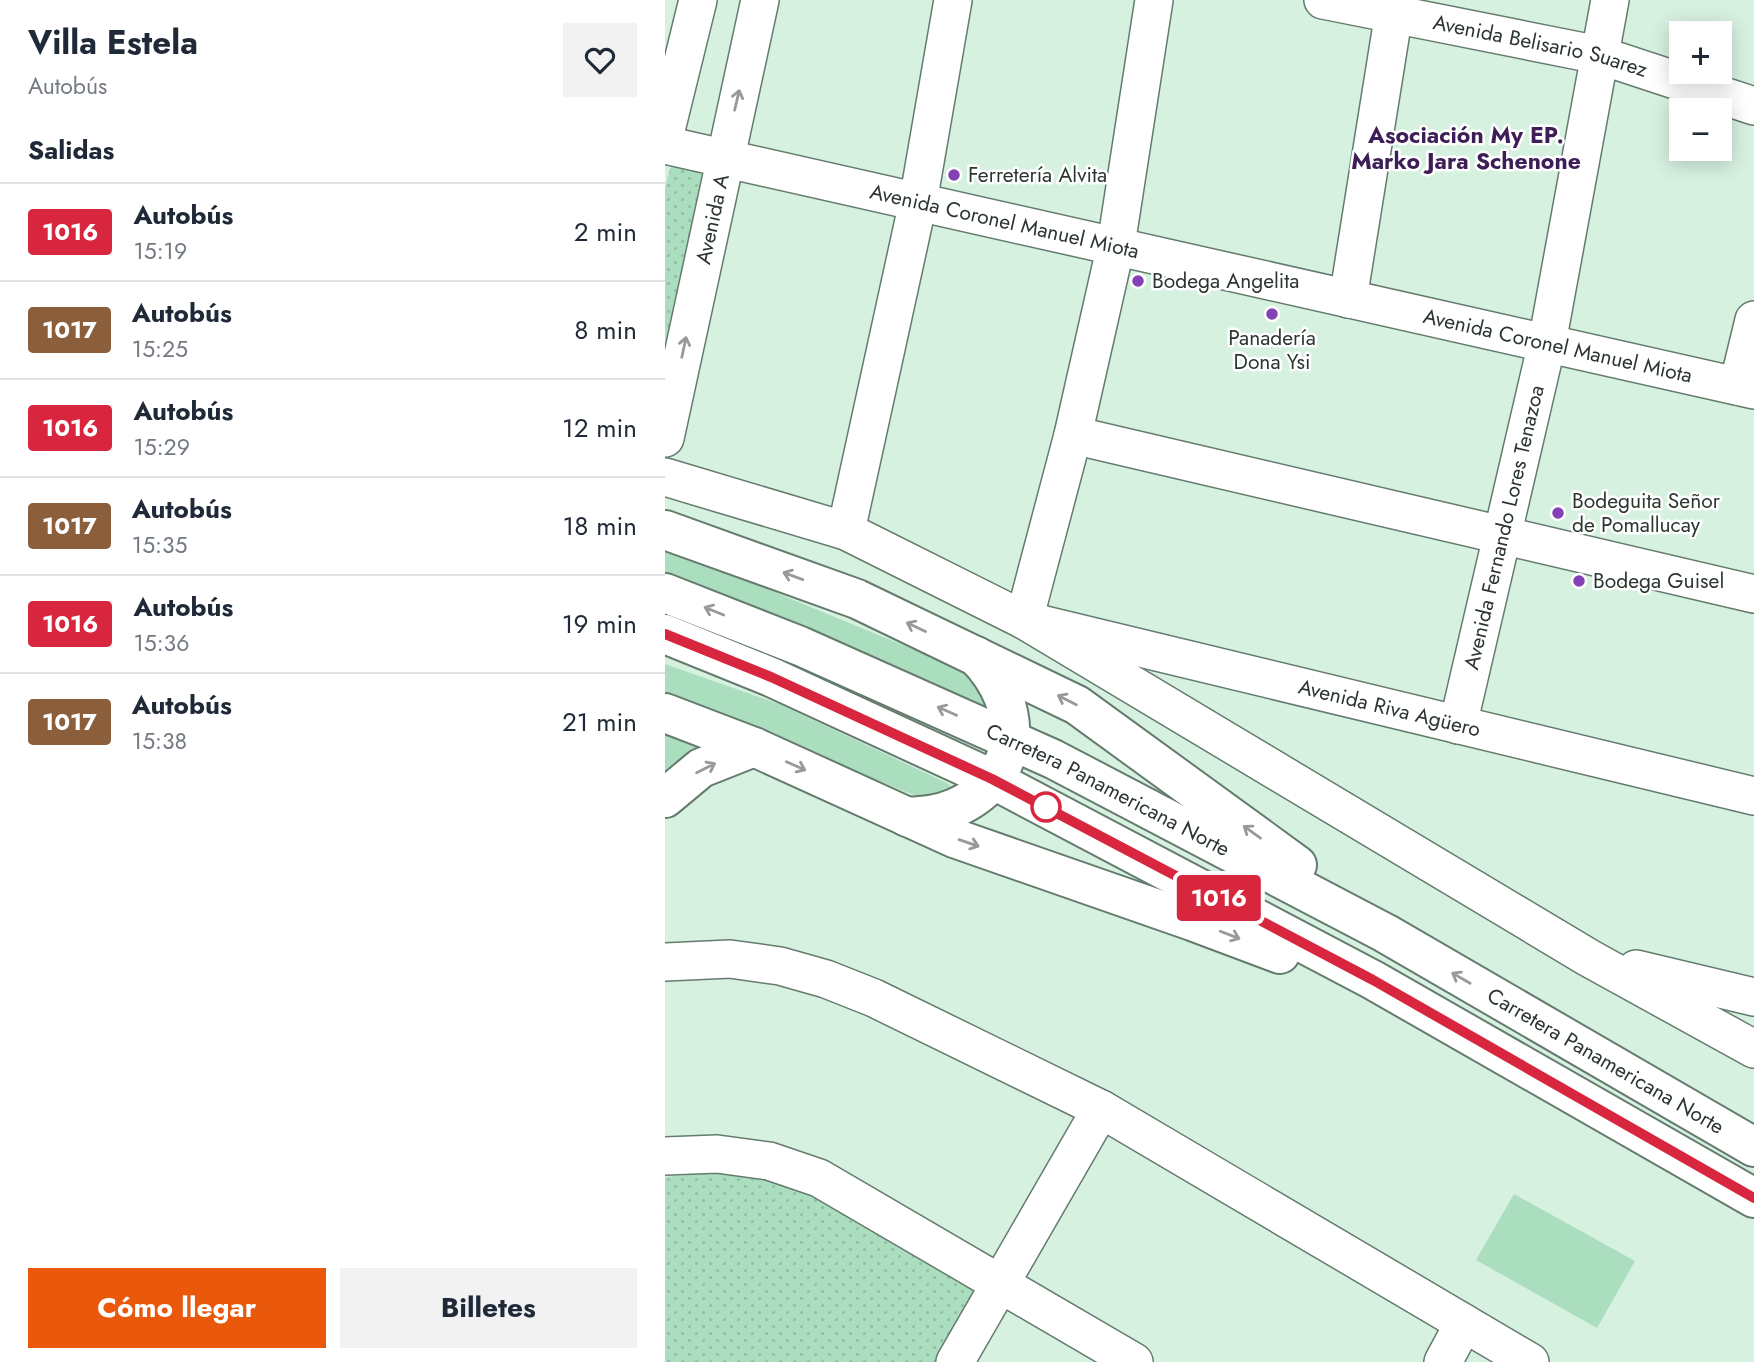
<!DOCTYPE html>
<html lang="es">
<meta charset="utf-8">
<style>
:root{--surface:#fff;--page:#f2f2f3;--text:#1f2937;--muted:#747a83;--line:#e0e1e3;--accent:#ea580c}
body{margin:0;font-family:Jost,sans-serif;background:var(--page);color:var(--text);height:100vh;display:flex;flex-direction:column;font-size:26px;white-space:nowrap}
*{box-sizing:border-box;margin:0}
p{font-size:23px;color:var(--muted)}
.icon{flex:none;width:38px;height:38px;fill:none;stroke:currentColor;stroke-width:2;stroke-linecap:round;stroke-linejoin:round}
.map{position:relative;flex:1;overflow:hidden}
.drawer{display:flex;flex-direction:column;background:var(--surface);width:665px}
.drawer>*{flex:none}
.badge{padding:0 14px;border-radius:5px;font-size:24px;line-height:46px}
.controls{position:absolute;left:1004px;top:21px;display:grid;gap:14px}
.controls a{display:grid;place-items:center;width:63px;height:63px;border-radius:0px;background:var(--surface);box-shadow:0 4px 18px #0003;font-size:35px}
.map>.badge{position:absolute;translate:-50% -50%;box-shadow:0 0 0 4px #fff}
h2{padding:0 28px;font-size:26px;line-height:63px}
.round{display:grid;place-items:center;flex:none;width:74px;height:74px;border-radius:0px;background:var(--page)}
.summary{display:flex;align-items:center;justify-content:space-between;height:119px;padding:0 28px}
h1{font-size:33px;font-weight:700;line-height:52px}
.button{display:flex;gap:14px;margin-top:auto;padding:14px 28px}
.button a{flex:1;height:80px;border-radius:0px;background:var(--accent);color:#fff;font-size:28px;font-weight:700;line-height:80px;text-align:center}
.button a+a{background:var(--page);color:var(--text)}
ul{padding:0;list-style:none}
li{display:flex;align-items:center;gap:21px;height:98px;padding:0 28px;border-top:2px solid var(--line)}
li div{flex:1}
li b{display:block;font-size:26px}
li em{font-style:normal}
li .badge{min-width:77px;font-weight:700;text-align:center}
main{display:flex;flex:1;min-height:0}
.map>svg:first-child{display:block}
.grass{fill:#abdebf}
.park{fill:url(#park-dots)}
.lines{fill:none;stroke-linecap:round;stroke-linejoin:round}
.minor-casing{stroke:#647b6d;stroke-width:40}
.major-casing{stroke:#647b6d;stroke-width:42}
.highway-casing{stroke:#647b6d;stroke-width:42}
.minor{stroke:#fff;stroke-width:37}
.major{stroke:#fff;stroke-width:38}
.highway{stroke:#fff;stroke-width:38}
.oneway{stroke:#969a98}
.line-casing{stroke:#fff;stroke-width:16}
.line{stroke:#d7263d;stroke-width:10}
.poi-dot{fill:#8341b5;stroke:#fff;stroke-width:2.5}
.stop-dot{fill:#fff;stroke:#d7263d;stroke-width:3.5}
.labels{text-anchor:middle;dominant-baseline:central;stroke-width:5;stroke-linejoin:round;paint-order:stroke}
.street-label{font-size:21px;fill:#2c3630;stroke:#fff}
.poi-label{font-size:21px;fill:#2c3630;stroke:#fff;text-anchor:start}
.neighbourhood-label{font-size:23px;font-weight:bold;fill:#3d1e56;stroke:#fff}
</style>
<main>
<section class="drawer">
<div class="summary"><div><h1>Villa Estela</h1><p>Autobús</p></div><a class="round"><svg class="icon" aria-label="heart" viewBox="0 0 24 24"><path d="M12 20l-8-8c-3-5 5-10 8-4 3-6 11-1 8 4z"/></svg></a></div>
<h2>Salidas</h2>
<ul>
<li><span class="badge" style="background:#d7263d;color:#fff">1016</span><div><b>Autobús</b><p>15:19</p></div><em>2 min</em></li>
<li><span class="badge" style="background:#8b5e3c;color:#fff">1017</span><div><b>Autobús</b><p>15:25</p></div><em>8 min</em></li>
<li><span class="badge" style="background:#d7263d;color:#fff">1016</span><div><b>Autobús</b><p>15:29</p></div><em>12 min</em></li>
<li><span class="badge" style="background:#8b5e3c;color:#fff">1017</span><div><b>Autobús</b><p>15:35</p></div><em>18 min</em></li>
<li><span class="badge" style="background:#d7263d;color:#fff">1016</span><div><b>Autobús</b><p>15:36</p></div><em>19 min</em></li>
<li><span class="badge" style="background:#8b5e3c;color:#fff">1017</span><div><b>Autobús</b><p>15:38</p></div><em>21 min</em></li>
</ul>
<div class="button"><a>Cómo llegar</a><a>Billetes</a></div>
</section>
<div class="map">
<svg width="1089" height="1362" viewBox="0 0 1089 1362">
<defs>
<pattern id="park-dots" width="8" height="8" patternUnits="userSpaceOnUse" patternTransform="scale(1.75)"><rect width="8" height="8" fill="#abdebf"/><path d="M2 2h.1M6 6h.1" fill="none" stroke="#93bfa4" stroke-width="1.8" stroke-linecap="round"/></pattern>
</defs>
<rect width="100%" height="100%" fill="#d7f1e1"/>
<g class="grass">
<path d="M0,551L39,563L279,662C302,674 316,683 322,711L0,576Z"/>
<path d="M0,664L114,704L284,784L287,790L256,798L0,694Z"/>
<path d="M0,732L40,747L0,780Z"/>
<path d="M849,1194L970,1261L932,1328L811,1260Z"/>
</g>
<g class="park">
<path d="M10,165L41,172L0,390V188L5,168Z"/>
<path d="M45,1173L120,1180L320,1288L277,1362H0V1177Z"/>
</g>
<g class="lines">
<g class="minor-casing">
<g id="minor">
<path id="s1" d="M489,0L451,245L408,435L359,620L1089,796"/>
<path id="s2" d="M658,0L934,55L1089,106"/>
<path d="M0,134L33,0"/>
<path id="s3" d="M0,145L1089,390"/>
<path d="M683,299L731,0"/>
<path d="M1073,386L1089,320"/>
<path d="M408,435L1089,594"/>
<path id="s4" d="M0,438L95,0"/>
<path d="M0,477L181,531L359,620L924,958L1089,1049"/>
<path d="M181,531L253,202L288,0"/>
<path id="s5" d="M793,725L882,343L945,0"/>
<path d="M0,962L65,959L115,966L161,979L209,998L436,1109L865,1362"/>
<path d="M971,969L1089,997"/>
<path d="M0,1156L52,1154L104,1161L154,1178L469,1362"/>
<path d="M290,1362L436,1109"/>
<path d="M778,1362L799,1323"/>
</g>
</g>
<g class="major-casing">
<path id="major" d="M0,798L36,768L89,747"/>
</g>
<g class="highway-casing">
<g id="highway">
<path d="M0,530L192,599L412,705L632,865"/>
<path id="s6" d="M0,593L135,646L388,759L720,933L1089,1147"/>
<path d="M0,634L106,677L327,779L708,980L1089,1198"/>
<path d="M0,713L89,747L289,838L527,921L615,954"/>
<path d="M242,817C258,816 274,815 290,808C359,777 360,706 311,656"/>
</g>
</g>
<use href="#minor" class="minor"/>
<use href="#major" class="major"/>
<use href="#highway" class="highway"/>
</g>
<defs><path id="oneway-shaft" d="M-6 0H5M1.5-3L5.5 0L1.5 3" fill="none" stroke-width="1.6" stroke-linecap="round" stroke-linejoin="round" transform="scale(1.75)"/></defs>
<g class="oneway">
<use href="#oneway-shaft" transform="translate(72 100) rotate(-77)"/>
<use href="#oneway-shaft" transform="translate(19 347) rotate(-78)"/>
<use href="#oneway-shaft" transform="translate(128 576) rotate(-160)"/>
<use href="#oneway-shaft" transform="translate(49 611) rotate(-158)"/>
<use href="#oneway-shaft" transform="translate(251 627) rotate(-155)"/>
<use href="#oneway-shaft" transform="translate(402 700) rotate(-153)"/>
<use href="#oneway-shaft" transform="translate(282 711) rotate(-156)"/>
<use href="#oneway-shaft" transform="translate(131 766) rotate(24)"/>
<use href="#oneway-shaft" transform="translate(41 768) rotate(-27)"/>
<use href="#oneway-shaft" transform="translate(587 832) rotate(-144)"/>
<use href="#oneway-shaft" transform="translate(304 843) rotate(19)"/>
<use href="#oneway-shaft" transform="translate(565 935) rotate(21)"/>
<use href="#oneway-shaft" transform="translate(796 978) rotate(-150)"/>
</g>
<g class="lines">
<g class="line-casing">
<path id="line" d="M0,634L106,677L327,779L708,980L1089,1198"/>
</g>
<use href="#line" class="line"/>
</g>
<g class="poi-dot">
<circle cx="289" cy="175" r="7"/>
<circle cx="473" cy="281" r="7"/>
<circle cx="607" cy="314" r="7"/>
<circle cx="893" cy="513" r="7"/>
<circle cx="914" cy="581" r="7"/>
</g>
<circle class="stop-dot" cx="381" cy="807" r="14"/>
<g class="labels">
<g class="street-label">
<text stroke="none"><textPath href="#s2" startOffset="222">Avenida Belisario Suarez</textPath></text>
<text stroke="none"><textPath href="#s4" startOffset="224">Avenida A</textPath></text>
<text stroke="none"><textPath href="#s3" startOffset="348">Avenida Coronel Manuel Miota</textPath></text>
<text stroke="none"><textPath href="#s3" startOffset="915">Avenida Coronel Manuel Miota</textPath></text>
<text stroke="none"><textPath href="#s5" startOffset="203">Avenida Fernando Lores Tenazoa</textPath></text>
<text stroke="none"><textPath href="#s1" startOffset="1010">Avenida Riva Agüero</textPath></text>
<text stroke="none"><textPath href="#s6" startOffset="485">Carretera Panamericana Norte</textPath></text>
<text stroke="none"><textPath href="#s6" startOffset="1052">Carretera Panamericana Norte</textPath></text>
</g>
<g class="poi-label">
<text x="303" y="175">Ferretería Alvita</text>
<text x="487" y="281">Bodega Angelita</text>
<text x="607" y="338" text-anchor="middle">Panadería<tspan x="607" dy="24">Dona Ysi</tspan></text>
<text x="907" y="501">Bodeguita Señor<tspan x="907" dy="24">de Pomallucay</tspan></text>
<text x="928" y="581">Bodega Guisel</text>
</g>
<g class="neighbourhood-label">
<text x="801" y="135">Asociación My EP.<tspan x="801" dy="26">Marko Jara Schenone</tspan></text>
</g>
</g>
</svg>
<div class="controls">
<a>+</a>
<a>−</a>
</div>
<b class="badge" style="left:554px;top:898px;background:#d7263d;color:#fff">1016</b>
</div>
</main>
